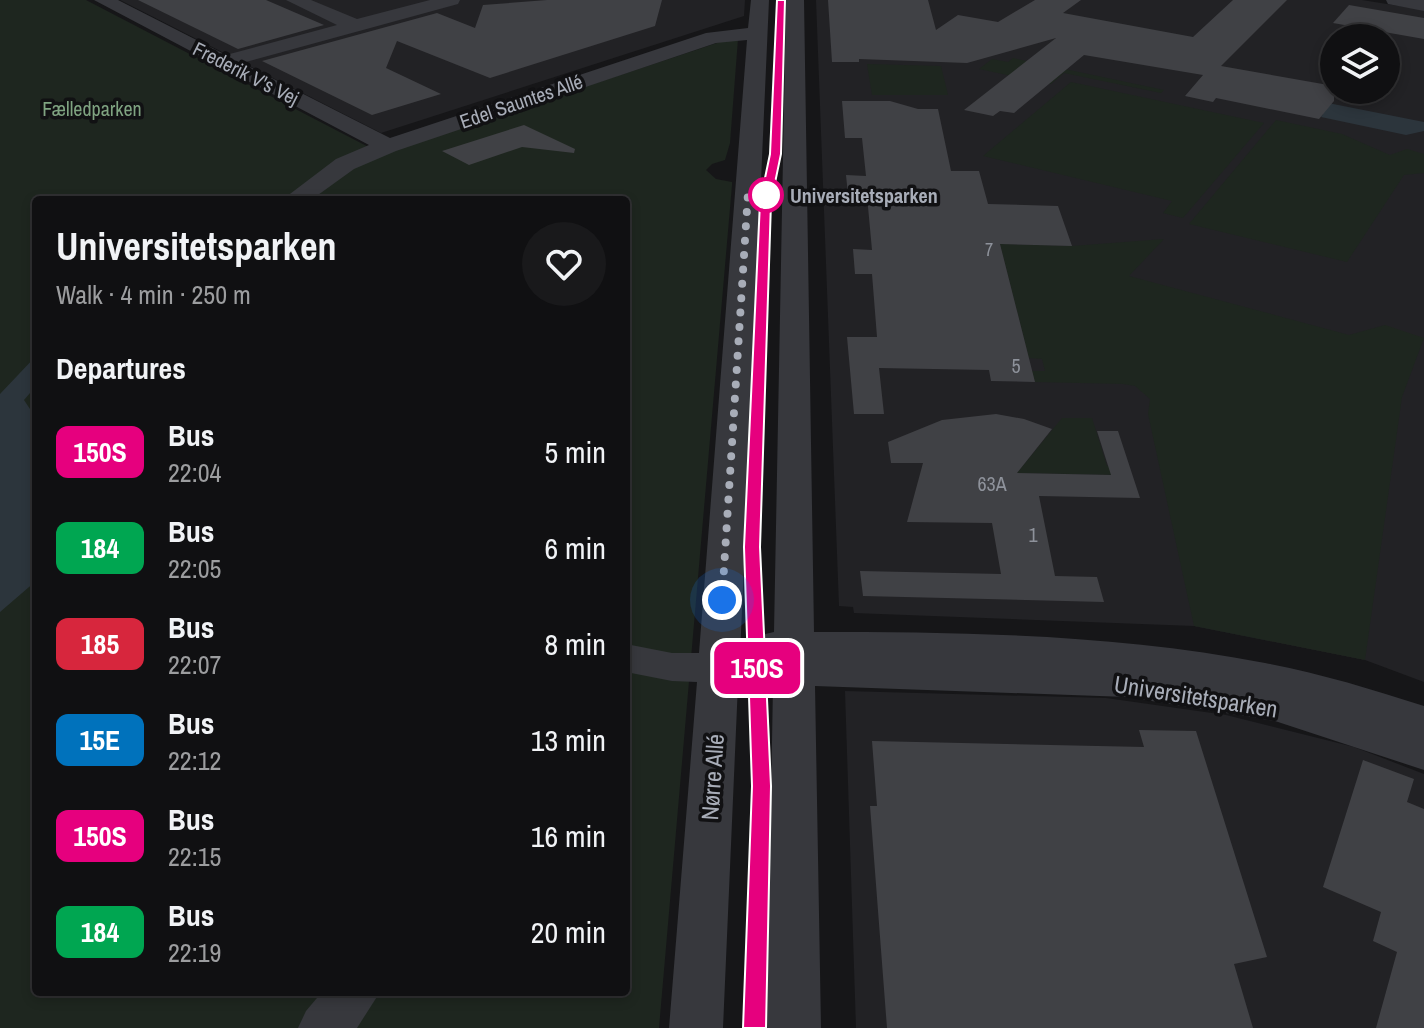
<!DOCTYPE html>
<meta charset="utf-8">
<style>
:root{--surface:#101012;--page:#19191b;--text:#f1f3f6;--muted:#9c9d9f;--line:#303032}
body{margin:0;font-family:"Archivo Narrow",sans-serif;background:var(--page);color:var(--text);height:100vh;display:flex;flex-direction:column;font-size:30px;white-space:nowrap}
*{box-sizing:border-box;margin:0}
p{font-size:26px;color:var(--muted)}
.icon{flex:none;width:44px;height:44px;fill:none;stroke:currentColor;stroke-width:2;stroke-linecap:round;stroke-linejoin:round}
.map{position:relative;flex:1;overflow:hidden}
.details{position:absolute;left:32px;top:196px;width:598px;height:800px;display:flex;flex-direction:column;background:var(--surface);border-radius:8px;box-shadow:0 4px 12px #0003,0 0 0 2px var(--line)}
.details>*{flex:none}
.badge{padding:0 16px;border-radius:12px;font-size:28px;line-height:52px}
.tools{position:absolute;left:1320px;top:24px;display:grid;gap:16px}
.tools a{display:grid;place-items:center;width:80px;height:80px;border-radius:50%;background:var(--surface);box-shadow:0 4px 12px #0003,0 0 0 2px var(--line);font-size:40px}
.you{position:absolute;width:40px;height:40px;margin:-20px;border:6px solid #fff;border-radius:50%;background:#1a73e8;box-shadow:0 0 0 12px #1a73e833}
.map>.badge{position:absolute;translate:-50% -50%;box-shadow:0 0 0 4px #fff}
h2{padding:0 24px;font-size:30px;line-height:72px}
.round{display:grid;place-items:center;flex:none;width:84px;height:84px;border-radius:42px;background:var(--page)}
.head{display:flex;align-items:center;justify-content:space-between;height:136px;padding:0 24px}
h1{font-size:38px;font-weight:700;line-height:60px}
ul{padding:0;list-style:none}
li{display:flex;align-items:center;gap:24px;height:96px;padding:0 24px}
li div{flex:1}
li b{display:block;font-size:30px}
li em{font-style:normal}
li .badge{min-width:88px;font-weight:700;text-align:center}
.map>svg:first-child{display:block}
.built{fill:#222225;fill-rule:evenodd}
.green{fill:#1e261f;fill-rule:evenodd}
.water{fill:#2c353c}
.building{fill:#404145}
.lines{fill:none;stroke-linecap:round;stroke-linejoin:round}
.minor{fill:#37383d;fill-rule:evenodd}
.line{fill:#e6007e;stroke:#fff;stroke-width:2}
.walk{stroke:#a8adb8;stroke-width:8;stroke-dasharray:0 14.4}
.stop-dot{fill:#fff;stroke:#e6007e;stroke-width:4}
.labels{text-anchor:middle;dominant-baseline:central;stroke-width:7;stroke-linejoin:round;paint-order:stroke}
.far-number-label{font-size:18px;fill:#8e929b}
.far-street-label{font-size:20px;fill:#a8adb8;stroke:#111113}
.far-park-label{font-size:20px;fill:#7fa381;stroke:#111113}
.far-stop-label{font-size:20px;font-weight:bold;fill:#a8adb8;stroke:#111113;text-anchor:start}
.number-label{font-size:20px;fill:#8e929b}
.street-label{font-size:24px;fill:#a8adb8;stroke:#111113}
</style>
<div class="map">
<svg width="1424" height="1028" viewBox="0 0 1424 1028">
<rect width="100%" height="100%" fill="#161618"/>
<g class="built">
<path d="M120,0H745L744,16L381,133Z"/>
<path d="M816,0H1362L1424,10V682L1365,660L1194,626L854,613L853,607L839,606ZM1334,38H1386V90H1334Z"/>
<path d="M845,691L1106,698L1226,715L1354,747L1424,774V1028H856Z"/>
</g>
<g class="green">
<path d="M0,0H86L382,154L726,40L738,39L730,143L725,160L712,164L706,170L716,179L732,182V185L659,1028H0ZM36,200H626V992H36Z"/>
<path d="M1013,58L1164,90L1161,93L1064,73L1051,84L979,69L992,59L1008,62Z"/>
<path d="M867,64L941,66L948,95H872Z"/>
<path d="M1071,82L1245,119L1264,123L1183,218L1163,213L1172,201L983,156Z"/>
<path d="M1276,120L1342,134L1390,155L1407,149L1424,154V173L1404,175L1347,262L1189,224Z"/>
<path d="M1164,239L1129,276L1349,335L1385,325L1424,338L1402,397L1365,660L1194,626L1148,414L1150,399L1135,386L1123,384L1035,382L1032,371H1045L1042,359L1029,358L1000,244L1072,246Z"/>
<path d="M1062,418H1092L1107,466H1119L1121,475L1017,473Z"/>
</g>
<g class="water">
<path d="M1262,90L1424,122V131L1406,135L1321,117L1323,114Z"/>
<path d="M36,356V386L24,400L32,412L36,413V581L0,612V394Z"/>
</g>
<g class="building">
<path d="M138,0H266L324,25L238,49Z"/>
<path d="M547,0H662L655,26L490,78L397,41L386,68L441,94L372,115L262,61L437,13L475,28L483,5Z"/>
<path d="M828,0H928L936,30L958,15L998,22L1035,0H1081L1063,13L1193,37L1233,0H1287L1221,66L1334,86V101L1319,119L1216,98L1213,102L1185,96L1203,75L1084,55L1014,113L1000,111L993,116L964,110L1056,38L967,63L859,59V62H832Z"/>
<path d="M1349,5L1424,18V39L1333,23Z"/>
<path d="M842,101H890L918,109H938L951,171H979L988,204L1058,206L1072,246L1000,244L1035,382L991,381L989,370L879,368L884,414H854L847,337H877L872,274H855L853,249L872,250L867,196L848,195L846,175L866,176L862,138H845Z"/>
<path d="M524,125L575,149L574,153L522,147L469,165L442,151Z"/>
<path d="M996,414L1024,419L1052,429L1017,473L1111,475L1097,431H1118L1140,498L1039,496L1055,576L1097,577L1104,602L863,596L860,571L1001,574L992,523L907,522L923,463H891L888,442L942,420Z"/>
<path d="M1139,730L1196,731L1267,957L1234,964L1253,1028H887L870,806H877L872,741L1144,747Z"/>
<path d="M1363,760L1414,779L1407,802L1424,809V1028H1376L1397,952L1373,941L1381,912L1323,887Z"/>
</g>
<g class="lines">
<g class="minor">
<path d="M94,0H118L226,55L337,25L286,0H311L357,19L430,0H460L458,4L242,63L390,138L706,33L748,28L751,0H769L740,655H756L751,646L757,636L774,632L786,0H804L814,632C965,632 1117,634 1265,663C1319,673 1371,689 1424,706V770L1275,721L1127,697L815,686L821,1028H767L773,685L738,684L723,1028H669L697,682L672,681L626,672V644L672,653H699L747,40L716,43L396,151L354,169L311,200H282L336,159L369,145Z"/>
<path d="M1386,0H1424V11L1388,4Z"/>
<path d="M322,992H380L357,1028H298L306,1011Z"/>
</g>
</g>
<path class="line" d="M777,0H785L781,154L771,202L760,547L771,786L766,1028H743L752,786L744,547L760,202L770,154Z"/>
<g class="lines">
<path class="walk" d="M722,600L748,193L766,195"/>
</g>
<circle class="stop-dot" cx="766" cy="195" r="16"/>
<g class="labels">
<g class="far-number-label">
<text x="989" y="249">7</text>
</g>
<g class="far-street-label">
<text transform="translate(246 73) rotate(27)">Frederik V's Vej</text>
<text transform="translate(521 101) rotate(-19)">Edel Sauntes Allé</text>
</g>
<g class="far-park-label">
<text x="92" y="108">Fælledparken</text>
</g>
<g class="far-stop-label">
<text x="790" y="195">Universitetsparken</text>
</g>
<g class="number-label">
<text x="1016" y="365">5</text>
<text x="992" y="483">63A</text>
<text x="1033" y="534">1</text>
</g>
<g class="street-label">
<text transform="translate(1196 696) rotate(9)">Universitetsparken</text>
<text transform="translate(712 777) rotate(-86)">Nørre Allé</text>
</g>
</g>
</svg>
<div class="tools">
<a><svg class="icon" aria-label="layers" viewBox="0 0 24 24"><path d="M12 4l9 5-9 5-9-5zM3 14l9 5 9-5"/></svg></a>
</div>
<div class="you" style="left:722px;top:600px"></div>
<b class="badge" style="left:757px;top:668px;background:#e6007e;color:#fff">150S</b>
<section class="details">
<div class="head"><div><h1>Universitetsparken</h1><p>Walk · 4 min · 250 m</p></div><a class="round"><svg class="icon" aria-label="heart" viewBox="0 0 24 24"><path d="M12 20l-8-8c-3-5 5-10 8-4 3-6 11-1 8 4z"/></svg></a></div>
<h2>Departures</h2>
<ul>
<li><span class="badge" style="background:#e6007e;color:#fff">150S</span><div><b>Bus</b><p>22:04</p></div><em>5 min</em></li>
<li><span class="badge" style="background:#00a651;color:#fff">184</span><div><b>Bus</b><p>22:05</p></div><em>6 min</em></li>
<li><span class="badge" style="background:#d7263d;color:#fff">185</span><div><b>Bus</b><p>22:07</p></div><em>8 min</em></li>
<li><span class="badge" style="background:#0072bc;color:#fff">15E</span><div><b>Bus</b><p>22:12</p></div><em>13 min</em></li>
<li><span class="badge" style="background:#e6007e;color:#fff">150S</span><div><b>Bus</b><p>22:15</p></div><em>16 min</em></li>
<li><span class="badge" style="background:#00a651;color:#fff">184</span><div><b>Bus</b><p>22:19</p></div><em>20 min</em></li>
</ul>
</section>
</div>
